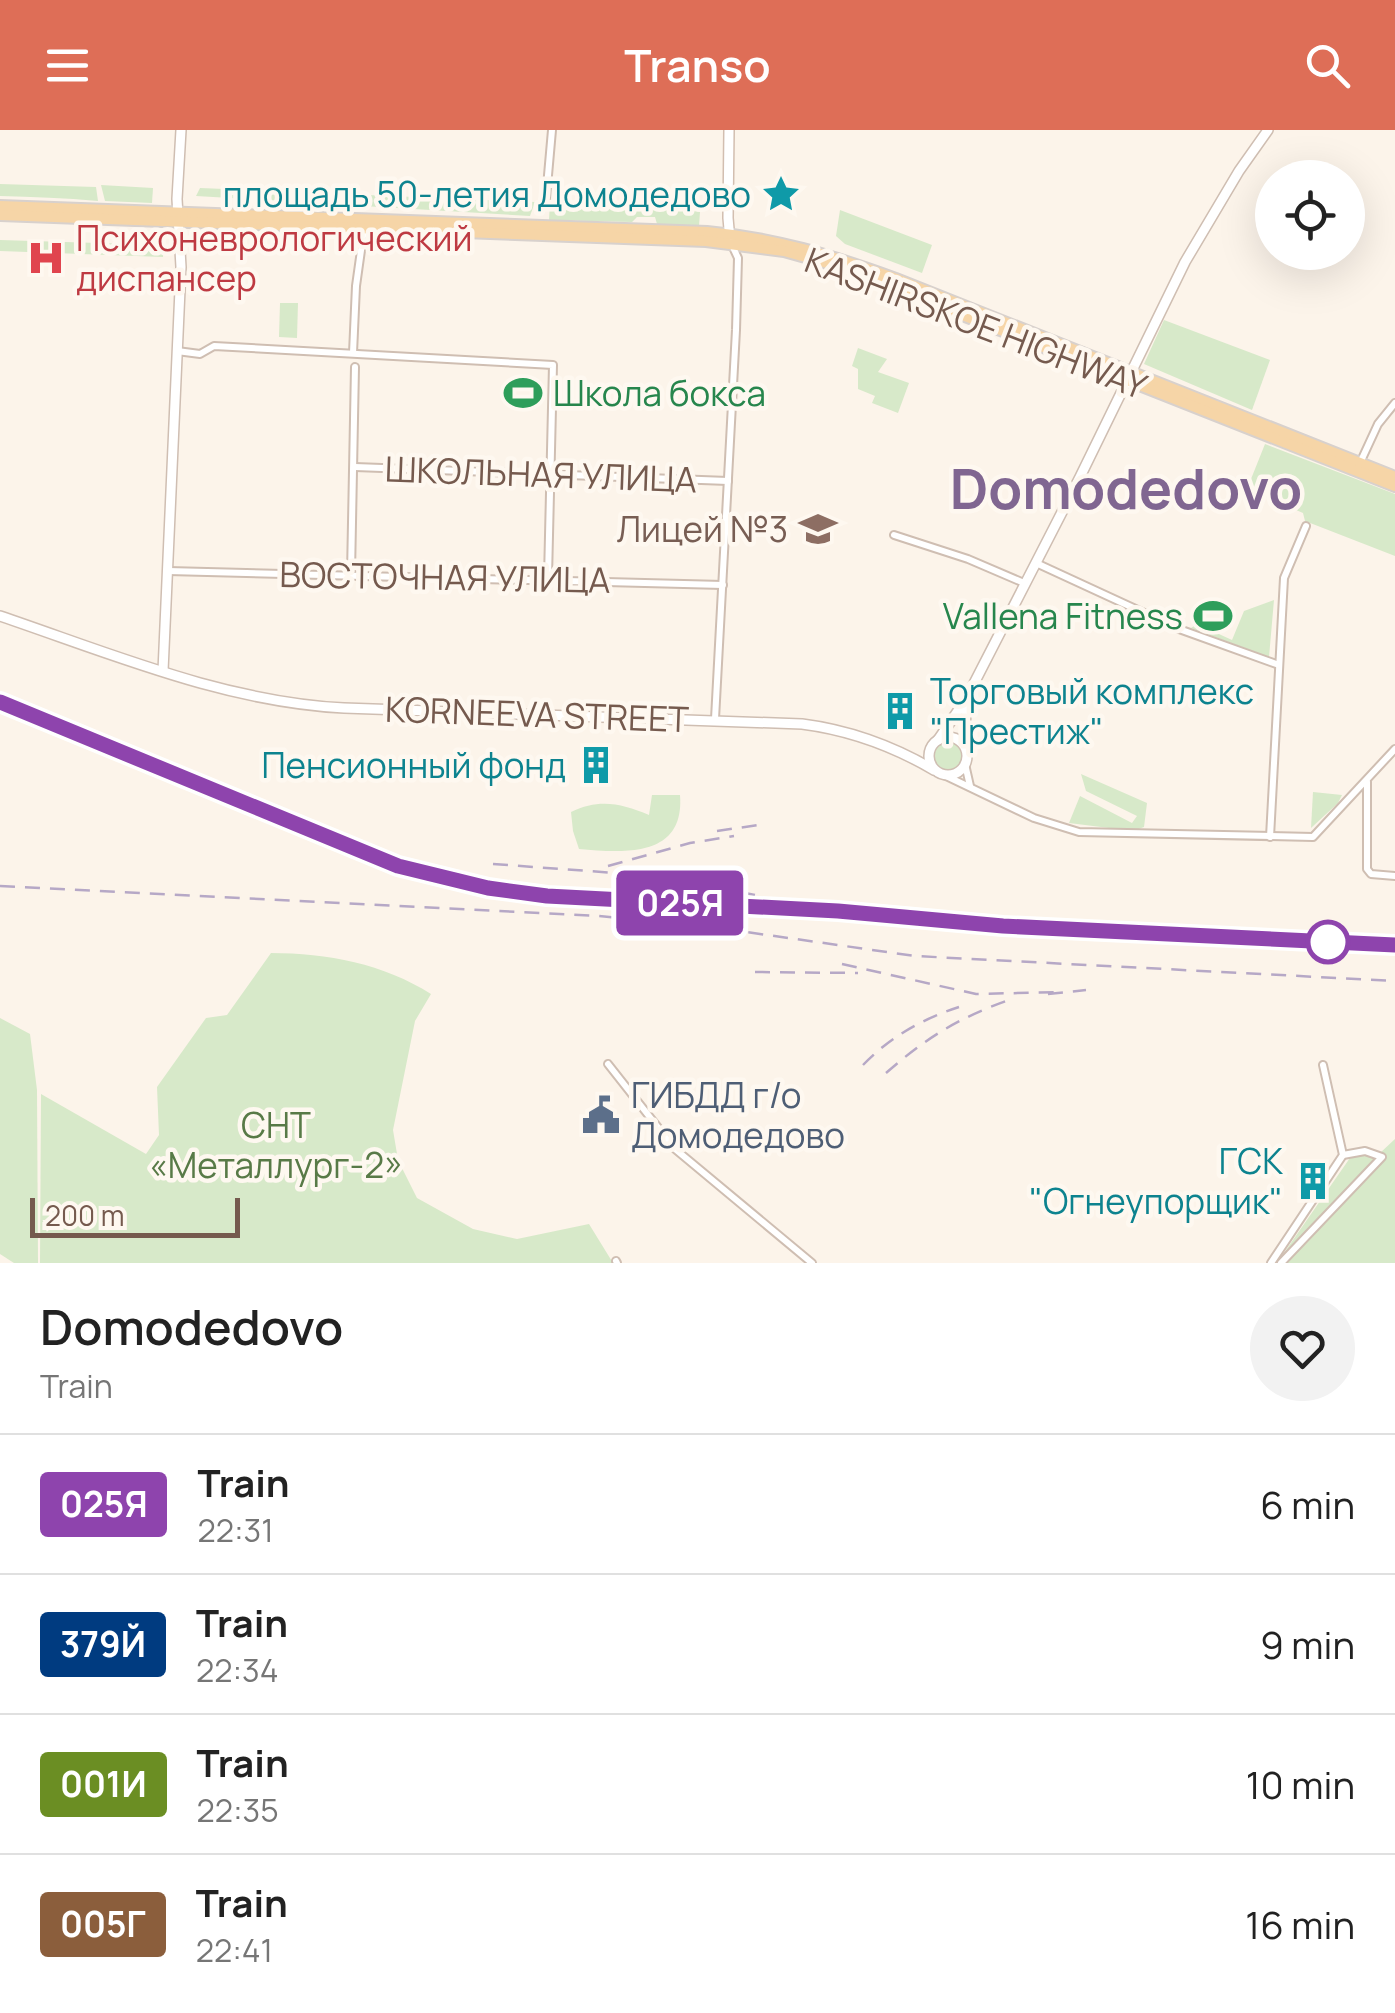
<!DOCTYPE html>
<meta charset="utf-8">
<style>
:root{--surface:#fff;--page:#f2f2f2;--text:#222;--muted:#767676;--line:#e0e0e0;--accent:#de6e57}
body{margin:0;font-family:Manrope,sans-serif;background:var(--page);color:var(--text);height:100vh;display:flex;flex-direction:column;font-size:38px;white-space:nowrap}
*{box-sizing:border-box;margin:0}
p{font-size:32px;color:var(--muted)}
.icon{flex:none;width:55px;height:55px;fill:none;stroke:currentColor;stroke-width:2;stroke-linecap:round;stroke-linejoin:round}
.map{position:relative;height:1133px;overflow:hidden}
.sheet{display:flex;flex-direction:column;background:var(--surface);flex:1}
.sheet>*{flex:none}
.badge{padding:0 20px;border-radius:8px;font-size:35px;line-height:65px}
.tools{position:absolute;left:1255px;top:30px;display:grid;gap:20px}
.tools a{display:grid;place-items:center;width:110px;height:110px;border-radius:50%;background:var(--surface);box-shadow:0 10px 40px #0002;font-size:50px}
.scale{position:absolute;left:30px;bottom:25px;width:210px;box-sizing:border-box;padding-left:10px;border:5px solid #755a4e;border-top:0;font-size:28px;line-height:35px;white-space:nowrap;color:#755a4e;-webkit-text-stroke:8px #fef8f0;paint-order:stroke}
.map>.badge{position:absolute;translate:-50% -50%;box-shadow:0 0 0 5px #fff}
.round{display:grid;place-items:center;flex:none;width:105px;height:105px;border-radius:52px;background:var(--page)}
.headline{display:flex;align-items:center;justify-content:space-between;height:170px;padding:0 40px}
h1{font-size:48px;font-weight:600;line-height:75px}
ul{padding:0;list-style:none}
li{display:flex;align-items:center;gap:30px;height:140px;padding:0 40px;border-top:2px solid var(--line)}
li div{flex:1}
li b{display:block;font-size:38px}
li em{font-style:normal}
li .badge{min-width:110px;font-weight:700;text-align:center}
header{display:flex;justify-content:space-between;align-items:center;height:130px;padding:0 40px;background:var(--accent);color:#fff;font-size:45px;font-weight:600}
.map>svg:first-child{display:block}
.green{fill:#d7e9c9}
.lines{fill:none;stroke-linecap:round;stroke-linejoin:round}
.minor-casing{stroke:#cfbeb2;stroke-width:10}
.tertiary-casing{stroke:#cfbeb2;stroke-width:12}
.secondary-casing{stroke:#d2beb0;stroke-width:12}
.primary-casing{stroke:#d8d1cd;stroke-width:14}
.minor{stroke:#fff;stroke-width:6}
.tertiary{stroke:#fff;stroke-width:9}
.secondary{stroke:#fff;stroke-width:9}
.primary{stroke:#f6d5a7;stroke-width:10}
.rail{stroke:#b6a8c6;stroke-width:2.5;stroke-dasharray:15 10;stroke-linecap:butt}
.line-casing{stroke:#fff;stroke-width:22}
.line{stroke:#8e44ad;stroke-width:15}
.stop-dot{fill:#fff;stroke:#8e44ad;stroke-width:5}
.labels{text-anchor:middle;dominant-baseline:central;stroke-width:9;stroke-linejoin:round;paint-order:stroke}
.culture-label{font-size:35px;fill:#0d838f;stroke:#fef8f0;text-anchor:end}
.health-label{font-size:35px;fill:#be3a42;stroke:#fef8f0;text-anchor:start}
.street-label{font-size:35px;fill:#755a4e;stroke:#fef8f0}
.leisure-label{font-size:35px;fill:#27864d;stroke:#fef8f0;text-anchor:start}
.education-label{font-size:35px;fill:#785e54;stroke:#fef8f0;text-anchor:end}
.service-label{font-size:35px;fill:#4e5e75;stroke:#fef8f0;text-anchor:start}
.park-label{font-size:35px;fill:#587a47;stroke:#fef8f0}
.town-label{font-size:55px;font-weight:bold;fill:#806691;stroke:#fef8f0}
</style>
<header><svg class="icon" aria-label="menu" viewBox="0 0 24 24"><path d="M4 6h16M4 12h16M4 18h16"/></svg>Transo<svg class="icon" aria-label="search" viewBox="0 0 24 24"><circle cx="10" cy="10" r="6"/><path d="M15 15l6 6"/></svg></header>
<div class="map">
<svg width="1395" height="1133" viewBox="0 0 1395 1133">
<rect width="100%" height="100%" fill="#fcf4ea"/>
<g class="green">
<path d="M0,54L96,57L98,71C65,68 33,67 0,66Z"/>
<path d="M101,55L153,58L152,73L105,71Z"/>
<path d="M200,58L535,72L530,86L196,66Z"/>
<path d="M624,72L700,82L699,96L657,94L655,87H637L632,92L549,90L550,73Z"/>
<path d="M840,80L932,115L922,143L845,114L836,106Z"/>
<path d="M0,110L164,115L163,127L0,121Z"/>
<path d="M280,173H298L297,208L279,207Z"/>
<path d="M1164,190L1270,230L1252,280L1144,234Z"/>
<path d="M858,218L887,229L878,242L909,253L898,283L872,273L875,266L858,259V239L852,236Z"/>
<path d="M1265,314L1395,364V426L1305,391L1303,383L1247,359Z"/>
<path d="M1274,470L1269,527L1191,498L1197,494L1232,510L1244,481Z"/>
<circle cx="948" cy="627" r="16"/>
<path d="M1081,644L1147,673L1144,697L1133,701L1069,693L1080,666L1132,693L1137,686L1086,661Z"/>
<path d="M1313,662L1342,665L1338,673L1311,698Z"/>
<path d="M652,665H680C685,728 624,723 579,719L573,701L571,682C600,668 622,674 649,685Z"/>
<path d="M271,823C327,823 384,834 431,864L415,891L393,1000L398,1030L417,1068L473,1099L517,1109L589,1094L613,1133H40L41,964L146,1024L159,1005L157,957L206,888L227,885Z"/>
<path d="M0,888L30,904L37,960L38,1133H14L0,1124Z"/>
<path d="M1395,1009V1133H1277L1352,1025L1379,1024Z"/>
</g>
<g class="lines">
<g class="minor-casing">
<g id="minor">
<path d="M546,68L552,0"/>
<path d="M177,221L200,224L214,216L553,235L548,448"/>
<path d="M353,223L356,156L364,99"/>
<path d="M1360,333L1378,294L1395,273"/>
<path d="M355,337L728,351"/>
<path d="M894,405L968,429L1024,453"/>
<path d="M1036,433L1179,499L1279,535"/>
<path d="M168,441L723,455"/>
<path d="M351,444L355,237"/>
<path d="M715,589L736,200L738,128L731,113"/>
<path d="M965,634L970,656"/>
<path d="M944,645L1034,688L1079,702L1313,707L1395,619"/>
<path d="M1367,652V739L1371,744L1395,746"/>
<path d="M1270,707L1284,448L1306,396"/>
<path d="M608,934L675,1019L812,1133"/>
<path d="M616,1131L617,1133"/>
<path d="M1271,1133L1343,1025L1323,935"/>
<path d="M1281,1133L1382,1027L1365,1021L1343,1025"/>
</g>
</g>
<g class="tertiary-casing">
<g id="tertiary">
<path d="M0,486C112,524 225,572 344,578L802,594C849,600 893,616 934,640"/>
<path d="M163,541L181,137L177,69L181,0"/>
<circle cx="948" cy="626" r="19"/>
<path d="M938,610L966,569L1080,347L1185,132L1239,41L1268,0"/>
<path d="M965,616L966,572"/>
</g>
</g>
<g class="secondary-casing">
<path id="secondary" d="M729,0L728,88L730,110"/>
</g>
<g class="primary-casing">
<g id="primary">
<path d="M0,76L707,102C774,108 833,126 896,149L1395,347"/>
<path d="M0,85L706,111L784,121L841,137L1395,356"/>
</g>
</g>
<use href="#minor" class="minor"/>
<use href="#tertiary" class="tertiary"/>
<use href="#secondary" class="secondary"/>
<use href="#primary" class="primary"/>
<g class="rail">
<path d="M0,572L397,736L462,753L514,763L837,781L1003,796L1395,815"/>
<path d="M717,701L765,694"/>
<path d="M493,734L656,746L755,765"/>
<path d="M608,736L690,713L734,706"/>
<path d="M0,756L598,786L690,794L915,826L1395,851"/>
<path d="M842,834L976,864L1063,862"/>
<path d="M755,842L858,843"/>
<path d="M1048,864L1086,860"/>
<path d="M863,935C890,907 922,889 959,877"/>
<path d="M886,943C926,908 958,888 1009,870"/>
</g>
</g>
<g class="lines">
<g class="line-casing">
<path id="line" d="M0,572L398,736L488,758L547,766L838,781L1003,796L1395,815"/>
</g>
<use href="#line" class="line"/>
</g>
<defs>
<g id="sight-bare" transform="scale(3)"><path d="M0-6L1.8-2.2L6-1.7L2.9 1.2L3.7 5.4L0 3.3L-3.7 5.4L-2.9 1.2L-6-1.7L-1.8-2.2Z" fill="#0f9aa8" stroke="#fef8f0" stroke-width="2.5" paint-order="stroke"/></g>
<g id="hospital-bare" transform="scale(3)"><path d="M-5-5h3v3.5h4V-5h3V5h-3V1.5h-4V5h-3Z" fill="#e0444e" stroke="#fef8f0" stroke-width="2.5" paint-order="stroke"/></g>
<g id="stadium-bare" transform="scale(3)"><path d="M0-5a6.5 5 0 1 0 0 10a6.5 5 0 1 0 0-10ZM-3.5-1.8h7v3.6h-7Z" fill="#2e9e5b" stroke="#fef8f0" stroke-width="2.5" paint-order="stroke"/></g>
<g id="school-bare" transform="scale(3)"><path d="M0-5L7-2L0 1L-7-2ZM-4 1L0 2.5L4 1V4Q0 6-4 4Z" fill="#8d6e63" stroke="#fef8f0" stroke-width="2.5" paint-order="stroke"/></g>
<g id="building-bare" transform="scale(3)"><path d="M-4-6H4V6H1V3H-1V6H-4ZM-2.5-4.3h1.7v1.8h-1.7ZM.8-4.3h1.7v1.8H.8ZM-2.5-1h1.7V.8h-1.7ZM.8-1h1.7V.8H.8Z" fill="#0f9aa8" stroke="#fef8f0" stroke-width="2.5" paint-order="stroke"/></g>
<g id="civic-bare" transform="scale(3)"><path d="M-.6-6.5H3V-4.5H.6V-3L4-1V1h2V6H-6V1h2V-1L-.6-3ZM-1.2 2.5V6h2.4V2.5Z" fill="#5c6f8a" stroke="#fef8f0" stroke-width="2.5" paint-order="stroke"/></g>
</defs>
<g fill-rule="evenodd">
<use href="#sight-bare" x="781" y="64"/>
<use href="#hospital-bare" x="46" y="128"/>
<use href="#stadium-bare" x="523" y="263"/>
<use href="#school-bare" x="818" y="399"/>
<use href="#stadium-bare" x="1213" y="486"/>
<use href="#building-bare" x="900" y="581"/>
<use href="#building-bare" x="596" y="635"/>
<use href="#civic-bare" x="601" y="985"/>
<use href="#building-bare" x="1313" y="1051"/>
</g>
<circle class="stop-dot" cx="1328" cy="812" r="20"/>
<g class="labels">
<g class="culture-label">
<text x="751" y="64">площадь 50-летия Домодедово</text>
<text x="930" y="561" text-anchor="start">Торговый комплекс<tspan x="930" dy="40">"Престиж"</tspan></text>
<text x="566" y="635">Пенсионный фонд</text>
<text x="1283" y="1031">ГСК<tspan x="1283" dy="40">"Огнеупорщик"</tspan></text>
</g>
<g class="health-label">
<text x="76" y="108">Психоневрологический<tspan x="76" dy="40">диспансер</tspan></text>
</g>
<g class="street-label">
<text transform="translate(976 193) rotate(21)">KASHIRSKOE HIGHWAY</text>
<text transform="translate(541 344) rotate(2)">ШКОЛЬНАЯ УЛИЦА</text>
<text transform="translate(445 447) rotate(1)">ВОСТОЧНАЯ УЛИЦА</text>
<text transform="translate(537 584) rotate(2)">KORNEEVA STREET</text>
</g>
<g class="leisure-label">
<text x="553" y="263">Школа бокса</text>
<text x="1183" y="486" text-anchor="end">Vallena Fitness</text>
</g>
<g class="education-label">
<text x="788" y="399">Лицей №3</text>
</g>
<g class="service-label">
<text x="631" y="965">ГИБДД г/о<tspan x="631" dy="40">Домодедово</tspan></text>
</g>
<g class="park-label">
<text x="276" y="995">СНТ<tspan x="276" dy="40">«Металлург-2»</tspan></text>
</g>
<g class="town-label">
<text x="1126" y="358">Domodedovo</text>
</g>
</g>
</svg>
<div class="tools">
<a><svg class="icon" aria-label="locate" viewBox="0 0 24 24"><circle cx="12" cy="12" r="6"/><path d="M12 2v4M12 18v4M2 12h4M18 12h4"/></svg></a>
</div>
<div class="scale">200 m</div>
<b class="badge" style="left:680px;top:773px;background:#8e44ad;color:#fff">025Я</b>
</div>
<section class="sheet">
<div class="headline"><div><h1>Domodedovo</h1><p>Train</p></div><a class="round"><svg class="icon" aria-label="heart" viewBox="0 0 24 24"><path d="M12 20l-8-8c-3-5 5-10 8-4 3-6 11-1 8 4z"/></svg></a></div>
<ul>
<li><span class="badge" style="background:#8e44ad;color:#fff">025Я</span><div><b>Train</b><p>22:31</p></div><em>6 min</em></li>
<li><span class="badge" style="background:#003b80;color:#fff">379Й</span><div><b>Train</b><p>22:34</p></div><em>9 min</em></li>
<li><span class="badge" style="background:#6b8e23;color:#fff">001И</span><div><b>Train</b><p>22:35</p></div><em>10 min</em></li>
<li><span class="badge" style="background:#8b5e3c;color:#fff">005Г</span><div><b>Train</b><p>22:41</p></div><em>16 min</em></li>
</ul>
</section>
